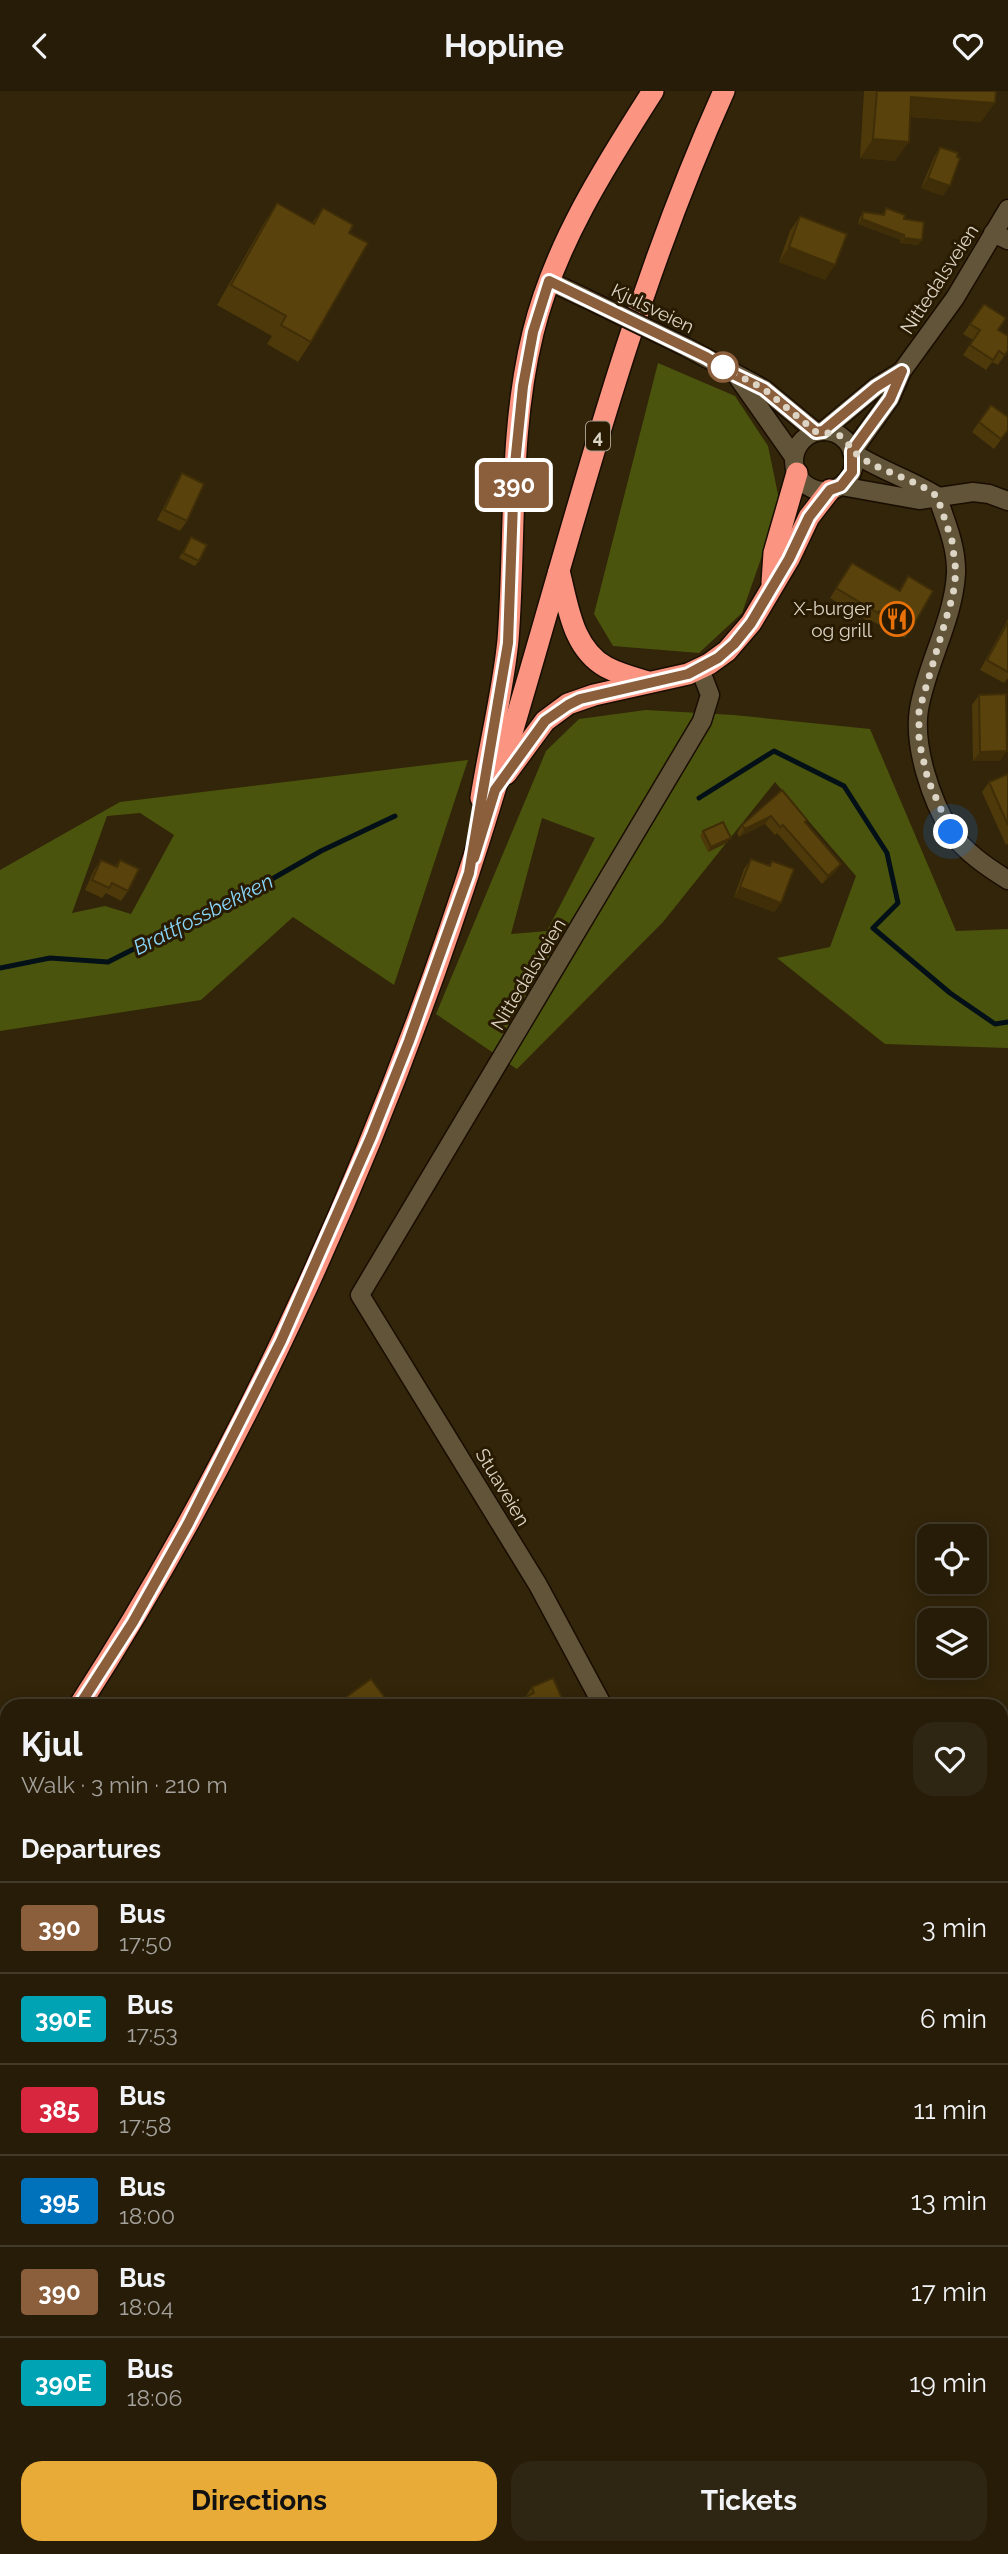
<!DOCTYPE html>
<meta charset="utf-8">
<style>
:root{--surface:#261c08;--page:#2e2512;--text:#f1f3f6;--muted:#a4a19c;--line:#423a29;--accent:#e9ab38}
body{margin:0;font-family:Raleway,sans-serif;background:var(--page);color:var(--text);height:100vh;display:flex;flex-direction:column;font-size:26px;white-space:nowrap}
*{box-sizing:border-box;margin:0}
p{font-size:23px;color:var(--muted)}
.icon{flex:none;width:38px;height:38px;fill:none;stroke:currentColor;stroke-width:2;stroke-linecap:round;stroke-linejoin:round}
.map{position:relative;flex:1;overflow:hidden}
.sheet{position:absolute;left:0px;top:1608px;width:1008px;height:856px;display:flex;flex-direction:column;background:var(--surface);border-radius:21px 21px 0 0;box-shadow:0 4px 18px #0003,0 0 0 2px var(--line)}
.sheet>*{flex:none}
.badge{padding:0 14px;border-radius:5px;font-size:24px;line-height:46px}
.buttons{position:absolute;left:917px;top:1433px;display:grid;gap:14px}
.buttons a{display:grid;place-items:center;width:70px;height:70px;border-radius:14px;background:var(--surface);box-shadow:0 4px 18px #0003,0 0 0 2px var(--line);font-size:35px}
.you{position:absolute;width:35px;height:35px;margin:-18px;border:5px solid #fff;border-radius:50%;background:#1a73e8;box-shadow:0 0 0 10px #1a73e833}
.map>.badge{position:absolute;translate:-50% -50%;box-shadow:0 0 0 4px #fff}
h2{padding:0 21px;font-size:26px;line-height:63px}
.round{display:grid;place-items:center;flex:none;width:74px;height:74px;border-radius:21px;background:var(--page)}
.summary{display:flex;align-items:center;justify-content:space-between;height:119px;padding:0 21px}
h1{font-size:33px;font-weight:700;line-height:52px}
.action{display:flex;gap:14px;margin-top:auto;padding:14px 21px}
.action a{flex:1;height:80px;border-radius:21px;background:var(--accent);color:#111;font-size:28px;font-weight:700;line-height:80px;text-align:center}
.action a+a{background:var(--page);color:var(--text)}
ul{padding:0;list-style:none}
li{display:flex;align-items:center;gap:21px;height:91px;padding:0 21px;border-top:2px solid var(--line)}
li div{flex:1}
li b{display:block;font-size:26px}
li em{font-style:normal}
li .badge{min-width:77px;font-weight:700;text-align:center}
header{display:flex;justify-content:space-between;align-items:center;height:91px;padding:0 21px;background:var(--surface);font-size:32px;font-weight:700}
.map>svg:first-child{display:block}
.green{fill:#4b540c;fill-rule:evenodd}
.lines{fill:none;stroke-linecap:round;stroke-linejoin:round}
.stream{stroke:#031017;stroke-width:5}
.street-casing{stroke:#190d00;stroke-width:21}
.secondary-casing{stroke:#190d00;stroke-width:21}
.highway-casing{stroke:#190d00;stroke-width:24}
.street{stroke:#625438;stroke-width:18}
.secondary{stroke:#625438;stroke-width:18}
.highway{stroke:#fb9582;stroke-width:21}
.secondary-bridge-casing{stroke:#190d00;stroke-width:21;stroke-linecap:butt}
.secondary-bridge{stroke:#625438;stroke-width:18}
.wall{fill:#4d390a}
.shaded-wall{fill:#3f2e08}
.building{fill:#5a420c;stroke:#3f2e08;stroke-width:2}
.line-casing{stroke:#fff;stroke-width:16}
.line{stroke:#8b5e3c;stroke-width:10}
.walk{stroke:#dcd4c4;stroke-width:7;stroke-dasharray:0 12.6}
.stop-dot{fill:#fff;stroke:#8b5e3c;stroke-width:3.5}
.labels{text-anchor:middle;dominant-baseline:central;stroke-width:6;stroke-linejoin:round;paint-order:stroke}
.shield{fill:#281b02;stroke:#a69c8a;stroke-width:2}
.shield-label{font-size:18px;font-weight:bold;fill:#dcd4c4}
.street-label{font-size:19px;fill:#dcd4c4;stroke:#281b02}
.poi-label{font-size:19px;fill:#dcd4c4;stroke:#281b02;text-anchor:end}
.water-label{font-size:21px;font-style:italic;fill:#89d6fc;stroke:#281b02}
</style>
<header><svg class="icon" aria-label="back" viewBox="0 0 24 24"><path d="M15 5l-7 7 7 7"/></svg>Hopline<svg class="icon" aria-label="heart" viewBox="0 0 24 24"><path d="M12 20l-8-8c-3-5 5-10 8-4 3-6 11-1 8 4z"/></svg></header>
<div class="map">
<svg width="1008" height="2463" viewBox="0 0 1008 2463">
<rect width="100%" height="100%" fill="#32250a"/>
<g class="green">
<path d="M658,272L735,305L768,355L780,413L742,522L699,562L613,555L594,523Z"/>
<path d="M646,619L734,624L870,638L956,840L1008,838V957L885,953L777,867L830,856L856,785L775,691L663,831L517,978L436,923L546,660L579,628ZM542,727L595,747L547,840L511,843Z"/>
<path d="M468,669L394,894L293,826L201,909L0,940V779L120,711ZM140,722L174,744L131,823L105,815L72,822L107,725Z"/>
<path d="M1008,2382V2463H849L861,2457H1001V2385Z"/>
</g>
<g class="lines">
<g class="stream">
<path d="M699,707L774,660L844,695L887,762L898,812L873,837L950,902L995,933L1008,931"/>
<path d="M0,877L50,867L108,871L272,788L321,760L395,725"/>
</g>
<g class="street-casing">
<g id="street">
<path d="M993,142L1008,149"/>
<path d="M852,361C879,379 910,388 937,405"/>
<path d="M841,395L919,409L973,401L989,403L1008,410"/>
<path d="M937,405C946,431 957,456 956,483C953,530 927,572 919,618C913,655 931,709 951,741C965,761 987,776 1008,789"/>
<path d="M603,1615L538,1494L360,1204L702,630L710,604L700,578"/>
<path d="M1001,1904L1008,1907"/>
</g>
</g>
<g class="secondary-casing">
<g id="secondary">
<path d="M549,190L585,207"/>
<path d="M686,256L764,298L816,341"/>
<path d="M737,285L794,366"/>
<path d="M823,340L876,296L902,280"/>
<circle cx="824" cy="370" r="30"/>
<path d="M852,361L890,308L902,280L955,207L1008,118"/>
</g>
</g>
<g class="highway-casing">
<g id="highway">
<path d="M559,480C568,514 572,557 606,576C619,583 634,587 648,591"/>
<path d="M772,492L774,462L797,382"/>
<path d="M506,683L545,630L568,613L594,604L688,583L709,573L727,560L751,532L789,468L809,426L830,399"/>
<path d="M481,707C489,656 503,600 508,549C516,447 508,343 533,242C554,155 605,75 653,0"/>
<path d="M79,1615C249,1352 384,1048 479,750C559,499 615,241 724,0"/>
<path d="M0,1728L7,1719"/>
</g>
</g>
<use href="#street" class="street"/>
<use href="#secondary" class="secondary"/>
<use href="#highway" class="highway"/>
<g class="secondary-bridge-casing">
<path id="secondary-bridge" d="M585,207L686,256"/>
</g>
<use href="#secondary-bridge" class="secondary-bridge"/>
</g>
<g class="wall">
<path d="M864,0H996L981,31L910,26L895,70L860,67Z"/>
<path d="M940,56L943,105L921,97L934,66Z"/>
<path d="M277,112L312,132L323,117L349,142L311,251L298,271L267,253L272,245L217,214L264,132Z"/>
<path d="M886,117L904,128L922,149L918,154L900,152L901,149L858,133L860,126L863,121L882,124Z"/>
<path d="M800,125L825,189L779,171L790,140Z"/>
<path d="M984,213L1008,259L998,274L992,271L986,279L963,264L973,249L963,243Z"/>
<path d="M991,314L1008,339L994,358L972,341Z"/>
<path d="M182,382L187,430L180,440L157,429L176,392Z"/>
<path d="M191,446L199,470L195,475L179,467Z"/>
<path d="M852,472L899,500L908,485L912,537L905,547L872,530L871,532L830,507Z"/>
<path d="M1008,528V587L1004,592L980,579Z"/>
<path d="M979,604L1000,670H973L972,614Z"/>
<path d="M1008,683V753L1006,754L982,701L989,691Z"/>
<path d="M782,699L805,731L836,780L822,793L777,742L775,744L765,733L739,746L737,742L742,734Z"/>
<path d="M703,740L727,752L708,761L700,745Z"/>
<path d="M751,768L769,774L772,770L781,812L774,821L734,806L744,778Z"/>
<path d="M101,769L115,775L120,769L128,800L121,810L106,802L102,807L85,799L94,779Z"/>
<path d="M532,1596L564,1612L562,1615H508L510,1613L525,1606Z"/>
</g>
<g class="shaded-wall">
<path d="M911,6L995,12L981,31L898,25Z"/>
<path d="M873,48L909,51L895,70L860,67Z"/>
<path d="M928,87L950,95L943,105L921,97Z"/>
<path d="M862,128L904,144L901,149L858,133Z"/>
<path d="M904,147L922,149L918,154L900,152Z"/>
<path d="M789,156L835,174L825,189L779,171Z"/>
<path d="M1007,660L1000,670H973L980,661Z"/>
<path d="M771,725L765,733L739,746L745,738Z"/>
<path d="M731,747L727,752L708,761L711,756Z"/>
<path d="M841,773L836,780L822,793L828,785Z"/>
<path d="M740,796L781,812L774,821L734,806Z"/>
<path d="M7,2322V2327L0,2332V2326Z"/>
</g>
<g class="building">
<path d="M877,0H996L995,12L911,6L909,51L873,48Z"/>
<path d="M940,56L958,62L957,66L960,67L950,95L928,87Z"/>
<path d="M277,112L314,133L323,117L353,134L349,142L368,152L311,251L281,234L286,225L231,194Z"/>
<path d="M886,117L905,124L904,128L924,131L922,149L904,147V144L862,128L863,121L884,124Z"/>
<path d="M800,125L847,143L835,174L789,156Z"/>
<path d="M984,213L1006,227L998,239L1008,245V259L1005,264L999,260L993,269L970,254L980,239L970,233Z"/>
<path d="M991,314L1008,326V339L1001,348L979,331Z"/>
<path d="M182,382L204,393L187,430L164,419Z"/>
<path d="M191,446L207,454L199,470L183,462Z"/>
<path d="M852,472L900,500L908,485L933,500L912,537L879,520L878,522L836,497Z"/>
<path d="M1008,531V581L987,569Z"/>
<path d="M1006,603L1007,660L980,661L979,604Z"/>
<path d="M1008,683V734L989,691Z"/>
<path d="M782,699L807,729L805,731L841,773L828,785L783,734L780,736L771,725L745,738L742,734Z"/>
<path d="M723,731L731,747L711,756L703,740Z"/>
<path d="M751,768L770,775L772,770L794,778L781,812L740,796Z"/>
<path d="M101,769L117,776L120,769L139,778L128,800L112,792L109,797L92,789Z"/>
<path d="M553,1587L564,1612L556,1615H511L510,1613L534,1602L532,1596Z"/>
<path d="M371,1588L391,1615H334Z"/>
<path d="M1,2286L7,2295V2322L0,2326Z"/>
</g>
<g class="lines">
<g class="line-casing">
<path id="line" d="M79,1615L133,1531L188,1433L281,1250L371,1046L409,950L469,782L508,552L514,383L523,295L533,241L549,190L706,266L737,285L764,298L816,341L823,340L876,296L902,280L890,308L852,360V381L841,395L830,399L809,426L789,468L751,532L734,553L718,567L688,583L580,608L568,614L545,630L495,699L474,767"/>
</g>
<use href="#line" class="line"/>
<path class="walk" d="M723,276L764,298L816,341L838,343L849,354L852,360L871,373L920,394L937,405L952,450L956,481L953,504L919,620V650L928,689L951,741"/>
</g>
<defs>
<g id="restaurant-ring" transform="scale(1.75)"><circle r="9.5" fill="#281b02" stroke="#e8710a" stroke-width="1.5"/><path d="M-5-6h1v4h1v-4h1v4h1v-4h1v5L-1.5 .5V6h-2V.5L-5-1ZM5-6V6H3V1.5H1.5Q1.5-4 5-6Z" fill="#e8710a"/></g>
</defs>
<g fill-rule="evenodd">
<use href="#restaurant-ring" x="897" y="528"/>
</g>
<circle class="stop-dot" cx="723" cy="276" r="14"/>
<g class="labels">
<rect class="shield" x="586" y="330.5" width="24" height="29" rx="5"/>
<g class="shield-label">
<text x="598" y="345">4</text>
</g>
<g class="street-label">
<text transform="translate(939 188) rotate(-57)">Nittedalsveien</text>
<text transform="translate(653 217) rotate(26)">Kjulsveien</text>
<text transform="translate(528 883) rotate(-59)">Nittedalsveien</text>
<text transform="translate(503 1396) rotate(59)">Stuaveien</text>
</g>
<g class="poi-label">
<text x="872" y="517">X-burger<tspan x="872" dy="22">og grill</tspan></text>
</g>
<g class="water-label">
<text transform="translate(203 823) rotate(-27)">Brattfossbekken</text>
</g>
</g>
</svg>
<div class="buttons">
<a><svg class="icon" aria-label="locate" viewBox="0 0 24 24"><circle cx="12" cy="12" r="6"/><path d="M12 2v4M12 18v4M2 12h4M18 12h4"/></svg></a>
<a><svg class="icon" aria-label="layers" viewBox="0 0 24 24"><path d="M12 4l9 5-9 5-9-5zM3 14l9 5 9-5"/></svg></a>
</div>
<div class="you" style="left:951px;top:741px"></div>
<b class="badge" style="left:514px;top:394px;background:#8b5e3c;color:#fff">390</b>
<section class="sheet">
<div class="summary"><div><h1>Kjul</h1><p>Walk · 3 min · 210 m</p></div><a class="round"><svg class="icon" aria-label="heart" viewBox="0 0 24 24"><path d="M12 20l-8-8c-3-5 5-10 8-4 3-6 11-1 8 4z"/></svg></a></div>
<h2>Departures</h2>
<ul>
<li><span class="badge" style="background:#8b5e3c;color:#fff">390</span><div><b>Bus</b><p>17:50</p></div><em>3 min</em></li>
<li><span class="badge" style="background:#00a3b4;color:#fff">390E</span><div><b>Bus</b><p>17:53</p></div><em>6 min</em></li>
<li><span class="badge" style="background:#d7263d;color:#fff">385</span><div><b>Bus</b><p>17:58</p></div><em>11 min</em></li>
<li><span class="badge" style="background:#0072bc;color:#fff">395</span><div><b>Bus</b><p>18:00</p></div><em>13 min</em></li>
<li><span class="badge" style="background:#8b5e3c;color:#fff">390</span><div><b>Bus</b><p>18:04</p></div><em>17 min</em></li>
<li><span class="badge" style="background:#00a3b4;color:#fff">390E</span><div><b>Bus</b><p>18:06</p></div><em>19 min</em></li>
</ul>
<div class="action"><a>Directions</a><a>Tickets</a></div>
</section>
</div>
